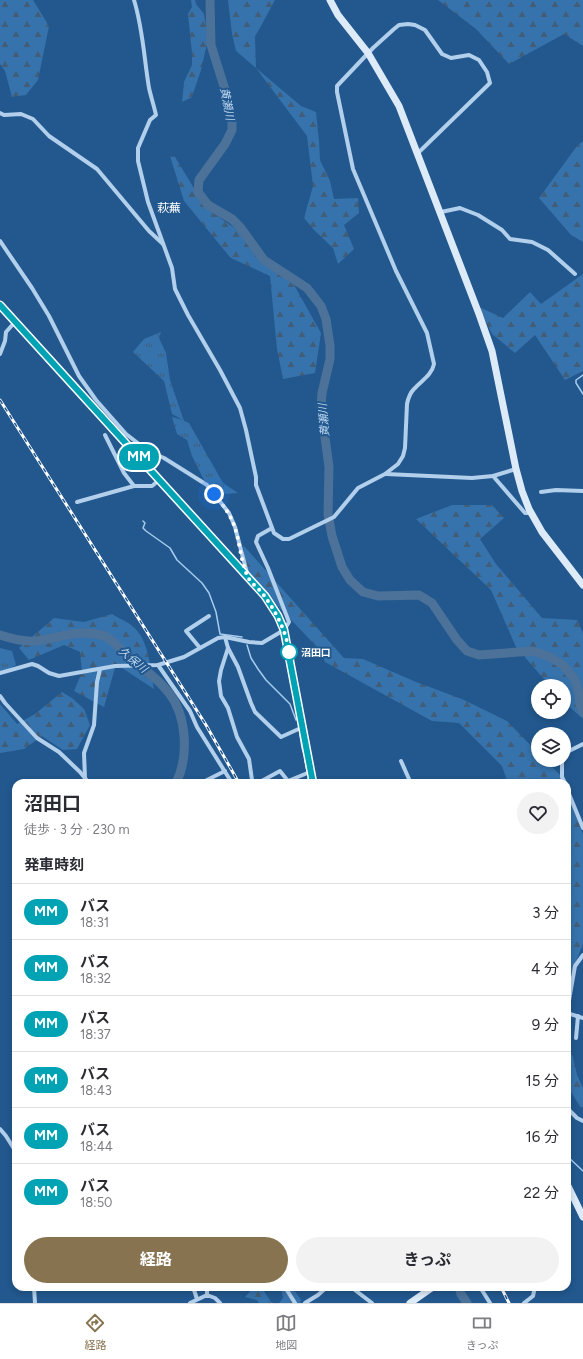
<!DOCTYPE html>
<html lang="ja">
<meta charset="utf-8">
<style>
:root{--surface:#fff;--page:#f2f2f3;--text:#2b2b33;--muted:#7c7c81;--line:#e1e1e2;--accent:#877350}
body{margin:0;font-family:Figtree,"Noto Sans JP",sans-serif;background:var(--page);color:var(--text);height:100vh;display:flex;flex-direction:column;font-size:15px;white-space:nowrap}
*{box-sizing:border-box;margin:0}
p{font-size:13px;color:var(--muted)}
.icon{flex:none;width:22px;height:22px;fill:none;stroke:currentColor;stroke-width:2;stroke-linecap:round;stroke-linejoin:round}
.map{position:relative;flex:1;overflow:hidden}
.drawer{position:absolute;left:12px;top:779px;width:559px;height:512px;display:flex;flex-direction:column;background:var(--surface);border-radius:12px;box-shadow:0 2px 6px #0003}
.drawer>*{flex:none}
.badge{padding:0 8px;border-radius:13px;font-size:14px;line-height:26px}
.controls{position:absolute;left:531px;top:679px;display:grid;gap:8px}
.controls a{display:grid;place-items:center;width:40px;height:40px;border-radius:50%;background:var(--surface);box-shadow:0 2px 6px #0003;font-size:20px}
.you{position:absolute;width:20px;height:20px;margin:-10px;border:3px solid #fff;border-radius:50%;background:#1a73e8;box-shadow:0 0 0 6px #1a73e833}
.map>.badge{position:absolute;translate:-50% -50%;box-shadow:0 0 0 2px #fff}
h2{padding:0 12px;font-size:15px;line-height:36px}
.round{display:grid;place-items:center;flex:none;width:42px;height:42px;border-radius:21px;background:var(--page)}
.overview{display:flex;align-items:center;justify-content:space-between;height:68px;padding:0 12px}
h1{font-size:19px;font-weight:700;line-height:30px}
.action{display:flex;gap:8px;margin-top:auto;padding:8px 12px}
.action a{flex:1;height:46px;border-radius:24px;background:var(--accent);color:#fff;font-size:16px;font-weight:700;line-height:46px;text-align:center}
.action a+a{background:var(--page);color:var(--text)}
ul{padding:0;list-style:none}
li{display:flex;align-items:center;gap:12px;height:56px;padding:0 12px;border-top:1px solid var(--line)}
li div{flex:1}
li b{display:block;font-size:15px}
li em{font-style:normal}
li .badge{min-width:44px;font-weight:700;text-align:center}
.tabs{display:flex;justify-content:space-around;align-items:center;height:56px;border-top:1px solid var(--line);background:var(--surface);font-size:11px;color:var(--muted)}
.tabs a{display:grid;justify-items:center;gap:2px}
.tabs .on{color:var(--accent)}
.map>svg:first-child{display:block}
.grass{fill:url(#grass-tufts)}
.forest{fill:url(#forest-firs)}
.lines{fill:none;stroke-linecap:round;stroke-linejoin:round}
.stream{stroke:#a6cbed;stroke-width:1.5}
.river{stroke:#4d7299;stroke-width:9}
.street{stroke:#b2cfec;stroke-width:4}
.secondary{stroke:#ddebf9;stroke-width:7}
.rail-casing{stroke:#fff;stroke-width:3}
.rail{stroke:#22588e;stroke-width:1.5;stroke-dasharray:4.5;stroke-linecap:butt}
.line-casing{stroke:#fff;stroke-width:9}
.line{stroke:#00a3b4;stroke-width:6}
.walk{stroke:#fff;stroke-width:4;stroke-dasharray:0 7.2}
.stop-dot{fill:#fff;stroke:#00a3b4;stroke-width:2}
.labels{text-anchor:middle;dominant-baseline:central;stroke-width:4;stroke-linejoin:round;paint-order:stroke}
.stop-label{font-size:10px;font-weight:bold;fill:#fff;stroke:#22588e;text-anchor:start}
.water-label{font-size:11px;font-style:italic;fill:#bed9f3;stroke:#22588e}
.quarter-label{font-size:12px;fill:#fff;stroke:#22588e}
</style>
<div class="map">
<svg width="583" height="1303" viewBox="0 0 583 1303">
<defs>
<pattern id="grass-tufts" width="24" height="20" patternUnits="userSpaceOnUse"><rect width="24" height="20" fill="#3672ab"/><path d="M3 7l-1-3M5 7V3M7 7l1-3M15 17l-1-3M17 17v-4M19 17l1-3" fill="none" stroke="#425d77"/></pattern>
<pattern id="forest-firs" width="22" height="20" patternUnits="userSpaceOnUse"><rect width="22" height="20" fill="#3672ab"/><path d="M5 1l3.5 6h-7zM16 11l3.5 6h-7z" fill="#425d77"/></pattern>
</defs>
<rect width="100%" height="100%" fill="#22588e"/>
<g class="grass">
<path d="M161,332L159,338L166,353L170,380L184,421L189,423L223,483L238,493L225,494L217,483L210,485L204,480L192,456L187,440L177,434L172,417L183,420L172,414L164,381L133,352L144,339Z"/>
<path d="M0,648L12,651L16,665L0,674Z"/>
</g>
<g class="forest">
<path d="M0,0H33L49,26L38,80L26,95L12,97L5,71L0,64Z"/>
<path d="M191,0H195L196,4L204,14L208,39L201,70L192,97L182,102L184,82L192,65V53L188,14L192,7Z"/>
<path d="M228,0H275L255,37L256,68L301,106L316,112L319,141L320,160L330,181L334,199L358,198L359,213L344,225L354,249L338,264L333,248L314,230L304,218L313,186L307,136L256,68L236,51L232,34Z"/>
<path d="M438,0H583V46L564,34L509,64L476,29Z"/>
<path d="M583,141V242L571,235L539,198L577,146Z"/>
<path d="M170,156L175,157L206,208L236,229L260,255L289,276L321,333L315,373L283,379L277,349L270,276L231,258L229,256L184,201Z"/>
<path d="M583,274V371L565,380L535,335L515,353L492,334L479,307L503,318L530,292L541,304Z"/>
<path d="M452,505H492L504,518L480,539L496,564L542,618L577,620L583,633V719L564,702V686H550L516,647L491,590L416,519Z"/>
<path d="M243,545L344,658L363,659L416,682L462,699L507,721L538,753V760H545L562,777L564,783H508L502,766L459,723L432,721L325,662L320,650L247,574Z"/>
<path d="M112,614C118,618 126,621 131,625C150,639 150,669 154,689L116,664L104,707L74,691L82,672L80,652L64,645L29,660L19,648L54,618L84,622Z"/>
<path d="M62,692L72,698L84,709L90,725L77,749L63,750L42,736L24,749L0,753V704L17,724L35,714Z"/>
<path d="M567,791L583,835V944L567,983Z"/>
<path d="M567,1047L573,1057L577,1075L583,1088V1107H580L567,1085Z"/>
<path d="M276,1287H292L301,1300L300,1303H279L283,1298L281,1289Z"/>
<path d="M251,1290L264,1291L271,1302L274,1303H259L257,1300L245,1297Z"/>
</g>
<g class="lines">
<g class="stream">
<path d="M583,375L576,380V383L583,394"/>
<path d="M143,521L145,523L143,528L146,531L170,548L177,560L202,583L209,593L216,612L220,634L242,637"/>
<path d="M247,645L251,658L258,669L266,680L290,704L296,720"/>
<path d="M300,735L302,748L305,757"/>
<path d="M305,761L307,771"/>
<path d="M308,778L309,783"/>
<path d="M567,1156L583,1171"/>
</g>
<g class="river">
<path d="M210,0L211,45L227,96L232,119V130L225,144L199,180L198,192L208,205L232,219L240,227L264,260L307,288L321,306L326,319L330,346V359L322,393L321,407L329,467L328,514L332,536L342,567L350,580L363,592L378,596L419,595L432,603L457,640L467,651L479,655L533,651L550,657L563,665L575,680L579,693L580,705L583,712"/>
<path d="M0,635C12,639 23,642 36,641C57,638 75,630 96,634C99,635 103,635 105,636C115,641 122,652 130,659C144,669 158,679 169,693C187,716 189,757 176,783"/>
<path d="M459,1287L461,1294L467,1303"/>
</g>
<g class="street">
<path d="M134,0C143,29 144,58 149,88C151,97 154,106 156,115L150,120L138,148V161L148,202L172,268L175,289L188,315L220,370L240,408L246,430L256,477V485L274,533L283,539H289L334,517L358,488L385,474L398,464L403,456L405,448L407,404C408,399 410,393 414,389C421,381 432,375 434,364L427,333L396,271L353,169L337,92V86L373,48L394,29L399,25L408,24L415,25L425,30L442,54L451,58L469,55L479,60L487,72L490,83L418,153"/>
<path d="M0,113L4,115L21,114L33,119L49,136L97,169L149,231L163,244"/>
<path d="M441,212L460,208L478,215L502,230L510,239L532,242L548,250L575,274"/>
<path d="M0,241L32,288L49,316L79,376L96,400L126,434L148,451L164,458L207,485L229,513L235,527L247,573"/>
<path d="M0,354L5,341L6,332L15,322"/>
<path d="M105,435L124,473L134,486"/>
<path d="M386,474L472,478L493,476L516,469"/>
<path d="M493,476L525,513H531"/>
<path d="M541,492L556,490L583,491"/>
<path d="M77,502L134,486H152L159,480"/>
<path d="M225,637L228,648L238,667L251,703L255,712L281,737L303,727"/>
<path d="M200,648L186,631L209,616"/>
<path d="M228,648L221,670L219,681L221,696L228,708L237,737L249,759L252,780L254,783"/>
<path d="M158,665L190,711L197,727L232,783"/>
<path d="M0,673L32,664L38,666L49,673L59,676L115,666L158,665L184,657L218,638L225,637L249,642L262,643L284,630L289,622L268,568L256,542L258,536L272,528"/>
<path d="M0,696L5,703L37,738L59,752L80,772L89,783"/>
<path d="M564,756L567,752L583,744"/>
<path d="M562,760V777L565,783"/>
<path d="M401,761L409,779L410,783"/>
<path d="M85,778L84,753L94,725L97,682L100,669"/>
<path d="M201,783L225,771"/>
<path d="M258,783L280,771L288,781L310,772"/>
<path d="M567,789L583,828"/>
<path d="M567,1012L575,966L583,955"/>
<path d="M567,1013L583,1018"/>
<path d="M576,1038L578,1016"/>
<path d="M567,1108L577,1118L583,1121"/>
<path d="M0,1129L6,1136L16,1152"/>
<path d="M34,1287L35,1303"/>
<path d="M193,1287L197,1299"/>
<path d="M285,1287L295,1303"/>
<path d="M351,1287L372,1303"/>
<path d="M480,1287L490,1303"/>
<path d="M207,1295V1287"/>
<path d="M190,1303L207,1295L215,1298L220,1303"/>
<path d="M305,1303L318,1295L327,1287"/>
<path d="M524,1303L533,1296L535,1287"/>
</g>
<g class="secondary">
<path d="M330,0L338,15L368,53L399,106L479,314L492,351L516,469L522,491L529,509L542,532L583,585"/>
<path d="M0,305L265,596L278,616L284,630L313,783"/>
<path d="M567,1184L583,1217"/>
<path d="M410,1303L433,1287"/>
</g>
<g class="rail-casing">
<g id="rail">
<path d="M0,400L206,725L239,783"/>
<path d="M501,1287L509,1303"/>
</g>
</g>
<use href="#rail" class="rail"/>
</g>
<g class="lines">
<g class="line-casing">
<path id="line" d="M0,305L265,596L278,616L284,630L313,783"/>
</g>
<use href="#line" class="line"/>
<path class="walk" d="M214,494C223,505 231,515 235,528C240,543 241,565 249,579C253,585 261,590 265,597C277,613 287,634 289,652"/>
</g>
<circle class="stop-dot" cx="289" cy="652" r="8"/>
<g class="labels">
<g class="stop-label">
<text x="301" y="652">沼田口</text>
</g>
<g class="water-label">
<text transform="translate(227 104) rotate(79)">黄瀬川</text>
<text transform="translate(324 420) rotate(-94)">黄瀬川</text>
<text transform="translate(133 660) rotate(40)">久保川</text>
</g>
<g class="quarter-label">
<text x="169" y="208">萩蕪</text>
</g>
</g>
</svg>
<div class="controls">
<a><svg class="icon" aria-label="locate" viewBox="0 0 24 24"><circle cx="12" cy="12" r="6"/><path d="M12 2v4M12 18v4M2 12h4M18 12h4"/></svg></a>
<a><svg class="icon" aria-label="layers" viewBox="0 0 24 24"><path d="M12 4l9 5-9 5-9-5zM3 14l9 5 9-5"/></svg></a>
</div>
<div class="you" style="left:214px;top:494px"></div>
<b class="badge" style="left:139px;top:457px;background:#00a3b4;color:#fff">MM</b>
<section class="drawer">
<div class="overview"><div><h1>沼田口</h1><p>徒歩 · 3 分 · 230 m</p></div><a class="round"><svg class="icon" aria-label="heart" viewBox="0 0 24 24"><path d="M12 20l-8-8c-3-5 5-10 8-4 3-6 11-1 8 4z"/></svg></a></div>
<h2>発車時刻</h2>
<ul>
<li><span class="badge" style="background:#00a3b4;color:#fff">MM</span><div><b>バス</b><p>18:31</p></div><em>3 分</em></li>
<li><span class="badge" style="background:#00a3b4;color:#fff">MM</span><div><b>バス</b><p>18:32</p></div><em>4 分</em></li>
<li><span class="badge" style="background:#00a3b4;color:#fff">MM</span><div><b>バス</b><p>18:37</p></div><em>9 分</em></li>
<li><span class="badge" style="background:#00a3b4;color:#fff">MM</span><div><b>バス</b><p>18:43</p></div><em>15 分</em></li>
<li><span class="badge" style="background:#00a3b4;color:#fff">MM</span><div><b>バス</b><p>18:44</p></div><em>16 分</em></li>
<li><span class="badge" style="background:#00a3b4;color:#fff">MM</span><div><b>バス</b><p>18:50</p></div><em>22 分</em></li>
</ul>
<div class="action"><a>経路</a><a>きっぷ</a></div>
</section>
</div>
<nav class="tabs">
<a class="on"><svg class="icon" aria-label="directions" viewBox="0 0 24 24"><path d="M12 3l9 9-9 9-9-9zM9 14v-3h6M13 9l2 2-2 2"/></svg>経路</a>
<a><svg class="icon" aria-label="map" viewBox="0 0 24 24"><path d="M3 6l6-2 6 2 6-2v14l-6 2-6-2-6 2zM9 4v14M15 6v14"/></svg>地図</a>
<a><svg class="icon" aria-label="tickets" viewBox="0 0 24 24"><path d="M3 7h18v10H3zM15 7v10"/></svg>きっぷ</a>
</nav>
